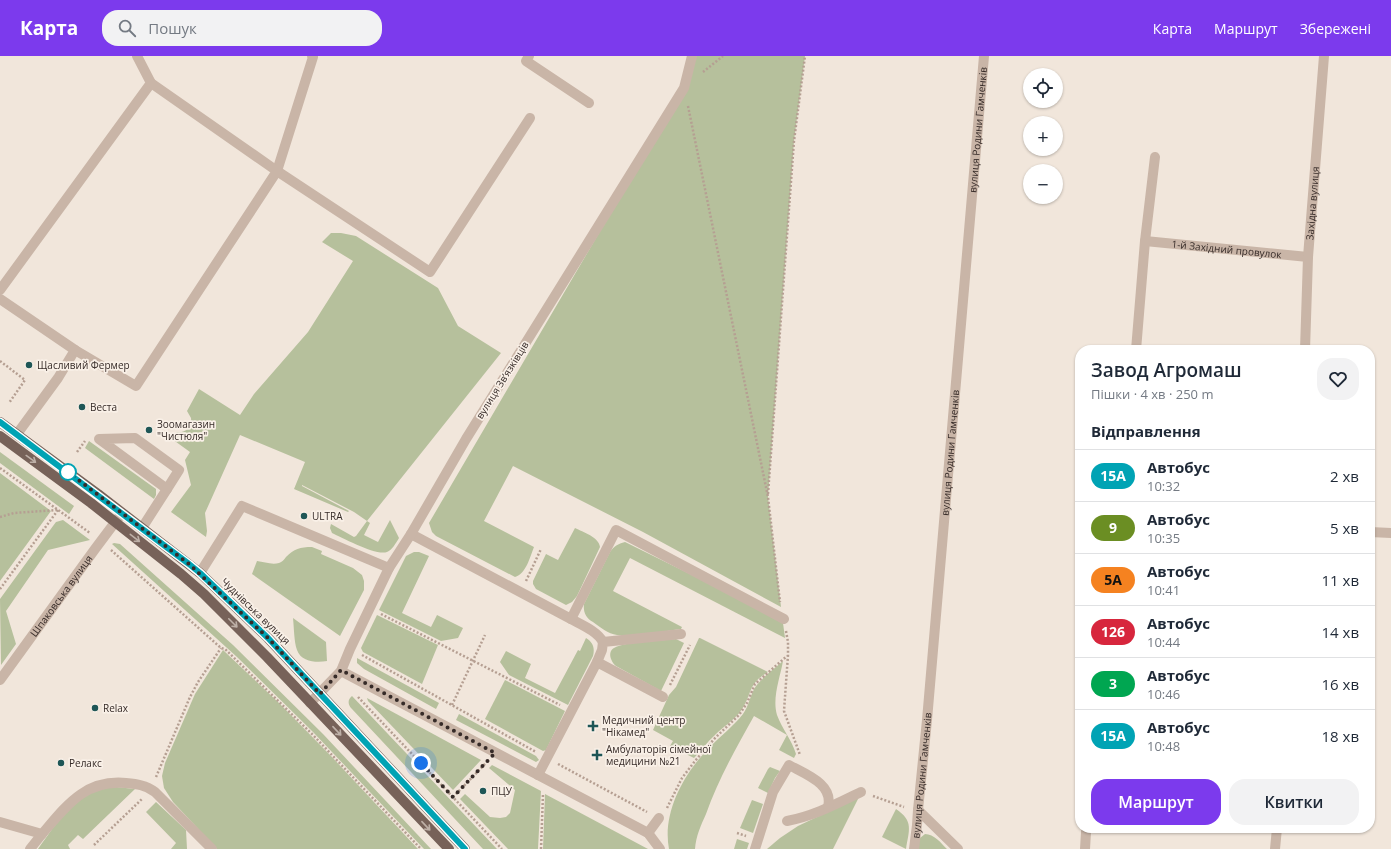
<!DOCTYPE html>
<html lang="uk">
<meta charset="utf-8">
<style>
:root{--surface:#fff;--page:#f2f2f3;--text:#1f2937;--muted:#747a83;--line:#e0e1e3;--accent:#7c3aed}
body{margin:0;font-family:"Open Sans",sans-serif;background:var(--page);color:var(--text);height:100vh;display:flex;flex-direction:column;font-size:15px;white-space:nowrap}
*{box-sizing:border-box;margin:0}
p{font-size:13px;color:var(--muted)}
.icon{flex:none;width:22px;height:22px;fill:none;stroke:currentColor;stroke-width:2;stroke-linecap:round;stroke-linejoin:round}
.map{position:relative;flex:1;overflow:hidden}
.sheet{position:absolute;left:1075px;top:289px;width:300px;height:488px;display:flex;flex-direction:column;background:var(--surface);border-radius:16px;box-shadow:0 1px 3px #0004}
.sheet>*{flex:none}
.badge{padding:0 8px;border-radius:13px;font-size:14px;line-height:26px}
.controls{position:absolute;left:1023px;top:12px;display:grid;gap:8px}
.controls a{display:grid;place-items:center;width:40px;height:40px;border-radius:50%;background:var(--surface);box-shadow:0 1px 3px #0004;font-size:20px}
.you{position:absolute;width:20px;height:20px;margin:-10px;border:3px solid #fff;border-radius:50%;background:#1a73e8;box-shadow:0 0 0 6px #1a73e833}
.map>.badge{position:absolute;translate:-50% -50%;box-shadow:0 0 0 2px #fff}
h2{padding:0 16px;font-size:15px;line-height:36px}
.round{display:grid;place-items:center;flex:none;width:42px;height:42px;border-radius:16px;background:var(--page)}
.headline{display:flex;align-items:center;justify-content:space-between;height:68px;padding:0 16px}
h1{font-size:19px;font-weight:600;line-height:30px}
.primary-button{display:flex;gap:8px;margin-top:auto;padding:8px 16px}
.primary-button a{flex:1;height:46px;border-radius:16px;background:var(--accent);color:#fff;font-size:16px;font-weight:600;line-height:46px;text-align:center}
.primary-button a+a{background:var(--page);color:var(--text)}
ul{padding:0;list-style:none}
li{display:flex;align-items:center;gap:12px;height:52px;padding:0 16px;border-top:1px solid var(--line)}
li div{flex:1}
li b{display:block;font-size:15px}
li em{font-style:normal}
li .badge{min-width:44px;font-weight:700;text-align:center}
header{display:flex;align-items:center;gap:24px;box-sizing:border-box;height:56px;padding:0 20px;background:var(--accent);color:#fff}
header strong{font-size:19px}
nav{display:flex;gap:22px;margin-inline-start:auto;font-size:14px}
.search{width:280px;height:36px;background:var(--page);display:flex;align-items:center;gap:10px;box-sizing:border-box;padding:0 14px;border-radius:16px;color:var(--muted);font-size:15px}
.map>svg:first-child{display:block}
.green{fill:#b6c09c}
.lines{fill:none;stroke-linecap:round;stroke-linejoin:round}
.path{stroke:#b59f92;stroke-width:2.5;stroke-dasharray:2 2;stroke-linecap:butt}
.lane{stroke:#c9b5a7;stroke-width:10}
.street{stroke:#c9b5a7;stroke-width:10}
.primary{stroke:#776259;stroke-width:10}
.oneway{stroke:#beb0a7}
.line-casing{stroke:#fff;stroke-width:9}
.line{stroke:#00a3b4;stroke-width:6}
.walk{stroke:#362b28;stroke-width:4;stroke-dasharray:0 7.2}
.poi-dot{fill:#1e5656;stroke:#f9f0e7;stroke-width:1.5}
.stop-dot{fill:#fff;stroke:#00a3b4;stroke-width:2}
.labels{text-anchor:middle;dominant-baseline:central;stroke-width:3.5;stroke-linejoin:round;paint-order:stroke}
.street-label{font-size:10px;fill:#362b28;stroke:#f9f0e7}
.poi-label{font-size:10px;fill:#362b28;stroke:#f9f0e7;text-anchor:start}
</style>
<header>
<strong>Карта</strong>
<div class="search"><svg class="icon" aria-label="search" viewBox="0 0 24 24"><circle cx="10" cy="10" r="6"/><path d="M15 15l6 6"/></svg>Пошук</div>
<nav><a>Карта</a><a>Маршрут</a><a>Збережені</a></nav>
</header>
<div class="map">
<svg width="1391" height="793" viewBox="0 0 1391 793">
<rect width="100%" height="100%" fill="#f1e6db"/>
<g class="green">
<path d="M692,0H805L794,85L768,441L781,551L643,476L513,410L484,465L534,491C530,501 526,518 515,521L436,480L432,476L429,467L684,32Z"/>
<path d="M331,177H341L356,180L438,232L458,270L501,297L367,465L370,467L364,479L378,486L390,464L399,482C396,487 392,494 387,496C376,500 343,482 332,477L330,472L331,468L354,481L356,480L367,465L354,456L302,429V430L349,455L348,456L294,433L305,406L240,379L205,457L207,475L206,481L171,456L191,429L185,404L190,396L172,383L177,376C186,377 192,371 191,362L187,355L199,333L240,359L254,338L308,276L353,205L322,186Z"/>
<path d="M89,385L156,433V439L154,443L85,392Z"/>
<path d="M0,396L74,450L69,458L0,407Z"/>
<path d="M0,417L51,455L0,525Z"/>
<path d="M63,464L90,484L48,494L6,555L16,588L1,609L0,543L53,470L56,466Z"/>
<path d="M575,472C583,476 599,481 600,491L577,540L572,546L566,549L536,533L533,528V525L546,498L558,504Z"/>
<path d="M625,486L708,527L783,567L785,582L630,502L613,535L682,571L681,573C664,575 632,582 617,579C608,578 600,571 593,566C586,562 583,556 584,548L610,496C614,490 618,488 625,486Z"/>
<path d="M114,487L120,488L233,589L323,678L431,793H424L313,676L237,601L112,488Z"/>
<path d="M312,491L322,495L321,498L353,512L362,519L364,525V534L340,580L252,518L257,505C264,506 272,509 279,507C282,506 284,504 286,501C294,493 300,491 312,491Z"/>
<path d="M414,496H419L429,500L402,557L431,571L437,559L463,572L458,582L441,585L379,554L406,500Z"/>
<path d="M377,559L438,589L422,628L363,596L361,592Z"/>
<path d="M293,562L326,586L327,605C317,607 301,606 297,594C294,586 294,571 293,562Z"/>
<path d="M586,582C593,586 595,592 593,600L568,649L509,619L500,606L506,595L531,608L525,622L555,637L578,594L580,595Z"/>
<path d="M699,582H700L768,616C746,629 753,639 740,656C733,665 723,671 715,679C707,686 701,695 694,702L670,690L673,685L653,674L669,639L676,631Z"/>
<path d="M676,583L684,587L661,635L616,610C611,606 607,596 614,592C626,585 661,585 676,583Z"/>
<path d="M223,594L280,648L331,700L418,793H217L173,746L164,732L162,720L165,707L195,638Z"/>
<path d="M357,602L439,647L436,653L364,613L357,607Z"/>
<path d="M783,605C780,622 772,642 777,659C782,673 792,684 796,698L794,702L779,694L787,679L754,660C736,692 718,724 706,758C701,769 696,780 695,793H669C662,757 684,717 709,692C720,680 733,671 743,658C749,650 750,639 756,630C763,621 774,613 783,605Z"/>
<path d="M505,624L565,655L546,694L543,695L485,663Z"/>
<path d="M352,640L497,793H483L352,653C348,649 347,644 352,640Z"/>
<path d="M367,642L481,704L453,734L368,645Z"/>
<path d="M459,658L536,700L539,704L536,706L456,664Z"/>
<path d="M492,709L541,735L538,793H508L460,743L465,738L490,761L500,762L506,761L510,757L515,734L489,712Z"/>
<path d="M770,711L780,715L775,722L768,737L758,732L768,713Z"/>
<path d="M116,731L135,733L83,783L78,779L68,789L70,793H38C54,771 71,743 97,733C103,731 110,731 116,731Z"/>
<path d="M545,738L648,793H543Z"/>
<path d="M859,741L833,793H767L780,782L798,770Z"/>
<path d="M752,744L763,748L753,777L740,772Z"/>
<path d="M156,746L186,774L187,793H171L176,787L146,756Z"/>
<path d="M896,753C914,765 909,774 906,793L882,781Z"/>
<path d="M925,778C934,778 941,787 947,793H917L920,782Z"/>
<path d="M737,783L749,787L747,793H734Z"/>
</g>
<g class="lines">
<g class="path">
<path d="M703,16L723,0"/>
<path d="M688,50L768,441L780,546"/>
<path d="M0,305L25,324L9,347"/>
<path d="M77,396L85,385"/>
<path d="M0,412L90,477"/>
<path d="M768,438L794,85L805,0"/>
<path d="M0,461L14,457L57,454"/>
<path d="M111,494L221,592L225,593L313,679L421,793"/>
<path d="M526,525L541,493"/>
<path d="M0,533L58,454"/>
<path d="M381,558L560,649"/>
<path d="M786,575L788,586V599L784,655L800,699"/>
<path d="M362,599L536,696"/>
<path d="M670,629L690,589"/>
<path d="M358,641L502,793"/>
<path d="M452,649L485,579"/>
<path d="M558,708L647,756"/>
<path d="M156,721L190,641L198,626L221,592"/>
<path d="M873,740L904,751"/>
<path d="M453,741L486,707"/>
<path d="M667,752L682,722L695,705L715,682L739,659L747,647L755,628L787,600"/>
<path d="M737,777L746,780"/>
<path d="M94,789L142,743"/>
<path d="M541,793L543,738"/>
</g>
<g class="lane">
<path d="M312,0L313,1L277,115L430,216L530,62"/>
<path d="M529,0L526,5L589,47"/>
<path d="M0,234L151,27L137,0"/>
<path d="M0,243L75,294L58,322L17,378"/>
<path d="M75,294L136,330L277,115L151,27"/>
<path d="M135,382L179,414L167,433L99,383Z"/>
<path d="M142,472L167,433"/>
<path d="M411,478L571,563C582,569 597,575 603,586"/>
<path d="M200,517L242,450L389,512"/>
<path d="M571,563L616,474L784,563"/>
<path d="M597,606L663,641"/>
<path d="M341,615L648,777L660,793"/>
<path d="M538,719L597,606L602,594L603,586L681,578"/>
<path d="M918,754L958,793"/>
<path d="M787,765C814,760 836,748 861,736"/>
<path d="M0,766L42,778C66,750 85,723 126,727C136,728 146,729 155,736L212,793"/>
<path d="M648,777L659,762"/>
<path d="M30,793L42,778"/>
<path d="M755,793L773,736L789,709C805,718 834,728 828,751"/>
</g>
<g class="street">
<path id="s1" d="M1145,185L1308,201"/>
<path d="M1136,294L1145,185L1155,101"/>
<path id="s2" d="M1305,294L1308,201L1324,0"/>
<path d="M1370,476L1391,477"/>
<path id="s3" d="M0,624L95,493L122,457"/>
<path d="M310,647L341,615L350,593L389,512L411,478L466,383L684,32L692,0"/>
<path id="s4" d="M914,793L917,769L918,754L927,664L984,0"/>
<path d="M1085,793L1086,776L1088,772"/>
<path d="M1275,793L1277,772"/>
</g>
<g class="primary">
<path d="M0,366L98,438L200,517L268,582L465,793"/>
<path d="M0,380L91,447L181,518L204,538L267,601L449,793"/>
</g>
</g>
<defs><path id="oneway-shaft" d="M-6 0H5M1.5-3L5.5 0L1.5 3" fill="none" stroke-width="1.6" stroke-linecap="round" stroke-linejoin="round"/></defs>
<g class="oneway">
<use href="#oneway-shaft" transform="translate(31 403) rotate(36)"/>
<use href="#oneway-shaft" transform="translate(135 482) rotate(38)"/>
<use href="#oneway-shaft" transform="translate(233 567) rotate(45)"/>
<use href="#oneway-shaft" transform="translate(337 675) rotate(47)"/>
<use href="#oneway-shaft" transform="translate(426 770) rotate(47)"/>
</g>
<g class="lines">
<g class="line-casing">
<path id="line" d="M0,366L189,508L200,517L268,582L465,793"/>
</g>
<use href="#line" class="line"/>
<path class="walk" d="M68,416L189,508L268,582L320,638L341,614L495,697L453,741L421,707"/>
</g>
<g class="poi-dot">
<circle cx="29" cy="309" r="4"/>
<circle cx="82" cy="351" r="4"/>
<circle cx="149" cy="374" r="4"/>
<circle cx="304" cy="460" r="4"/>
<circle cx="95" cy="652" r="4"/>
<path d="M591 664h4v4h4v4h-4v4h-4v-4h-4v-4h4z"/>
<path d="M595 693h4v4h4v4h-4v4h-4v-4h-4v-4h4z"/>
<circle cx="61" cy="707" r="4"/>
<circle cx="483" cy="735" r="4"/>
</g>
<circle class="stop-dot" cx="68" cy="416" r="8"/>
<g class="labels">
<g class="street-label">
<text stroke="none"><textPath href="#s4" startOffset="722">вулиця Родини Гамченків</textPath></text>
<text stroke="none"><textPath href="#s2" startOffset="147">Західна вулиця</textPath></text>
<text stroke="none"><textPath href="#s1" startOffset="82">1-й Західний провулок</textPath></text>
<text transform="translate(502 324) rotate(-58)">вулиця Звʼязківців</text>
<text stroke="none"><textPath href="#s4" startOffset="398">вулиця Родини Гамченків</textPath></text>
<text stroke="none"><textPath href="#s3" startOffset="104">Шпаковська вулиця</textPath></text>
<text transform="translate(256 555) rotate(44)">Чуднівська вулиця</text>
<text stroke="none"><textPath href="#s4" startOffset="74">вулиця Родини Гамченків</textPath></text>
</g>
<g class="poi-label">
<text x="37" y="309">Щасливий Фермер</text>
<text x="90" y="351">Веста</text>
<text x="157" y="368">Зоомагазин<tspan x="157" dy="12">"Чистюля"</tspan></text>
<text x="312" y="460">ULTRA</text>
<text x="103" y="652">Relax</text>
<text x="602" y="664">Медичний центр<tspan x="602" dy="12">"Нікамед"</tspan></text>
<text x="606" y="693">Амбулаторія сімейної<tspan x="606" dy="12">медицини №21</tspan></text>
<text x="69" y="707">Релакс</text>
<text x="491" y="735">ПЦУ</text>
</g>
</g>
</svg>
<div class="controls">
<a><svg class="icon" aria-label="locate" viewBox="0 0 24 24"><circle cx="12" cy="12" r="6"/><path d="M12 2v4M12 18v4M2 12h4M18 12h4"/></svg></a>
<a>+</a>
<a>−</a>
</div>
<div class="you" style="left:421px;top:707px"></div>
<section class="sheet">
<div class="headline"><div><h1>Завод Агромаш</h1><p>Пішки · 4 хв · 250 m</p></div><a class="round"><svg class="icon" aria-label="heart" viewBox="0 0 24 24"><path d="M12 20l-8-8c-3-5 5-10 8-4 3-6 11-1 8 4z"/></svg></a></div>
<h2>Відправлення</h2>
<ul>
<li><span class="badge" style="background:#00a3b4;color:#fff">15A</span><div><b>Автобус</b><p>10:32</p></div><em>2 хв</em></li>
<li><span class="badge" style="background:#6b8e23;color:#fff">9</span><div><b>Автобус</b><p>10:35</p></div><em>5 хв</em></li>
<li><span class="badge" style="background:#f58220;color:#111">5А</span><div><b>Автобус</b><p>10:41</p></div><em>11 хв</em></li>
<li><span class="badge" style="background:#d7263d;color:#fff">126</span><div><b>Автобус</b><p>10:44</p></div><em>14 хв</em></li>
<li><span class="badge" style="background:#00a651;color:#fff">3</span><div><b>Автобус</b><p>10:46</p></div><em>16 хв</em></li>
<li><span class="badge" style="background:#00a3b4;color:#fff">15A</span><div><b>Автобус</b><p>10:48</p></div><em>18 хв</em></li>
</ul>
<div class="primary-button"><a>Маршрут</a><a>Квитки</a></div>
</section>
</div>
